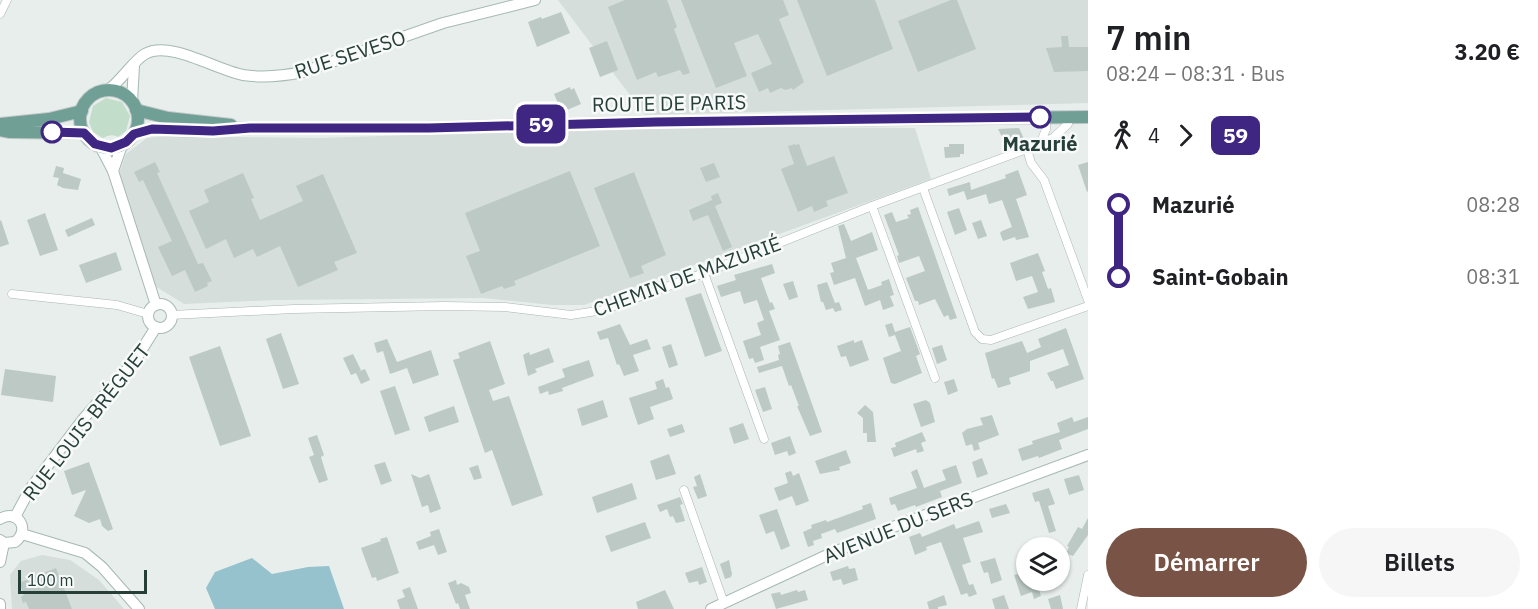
<!DOCTYPE html>
<html lang="fr">
<meta charset="utf-8">
<style>
:root{--surface:#fff;--page:#f6f6f6;--text:#202124;--muted:#757577;--accent:#795345}
body{margin:0;font-family:"IBM Plex Sans",sans-serif;background:var(--page);color:var(--text);height:100vh;display:flex;flex-direction:column;font-size:22px;white-space:nowrap}
*{box-sizing:border-box;margin:0}
p{font-size:20px;color:var(--muted)}
.icon{flex:none;width:33px;height:33px;fill:none;stroke:currentColor;stroke-width:2;stroke-linecap:round;stroke-linejoin:round}
.map{position:relative;flex:1;overflow:hidden}
.panel{display:flex;flex-direction:column;background:var(--surface);width:450px}
.panel>*{flex:none}
.badge{padding:0 12px;border-radius:9px;font-size:21px;line-height:39px}
.fabs{position:absolute;left:1016px;top:537px;display:grid;gap:12px}
.fabs a{display:grid;place-items:center;width:54px;height:54px;border-radius:50%;background:var(--surface);box-shadow:0 2px 4px #0004;font-size:30px}
.scale{position:absolute;left:18px;bottom:15px;width:129px;box-sizing:border-box;padding-left:6px;border:3px solid #273f39;border-top:0;font-size:16px;line-height:21px;white-space:nowrap;color:#273f39;-webkit-text-stroke:4px #f7faf9;paint-order:stroke}
.map>.badge{position:absolute;translate:-50% -50%;box-shadow:0 0 0 3px #fff}
.legs{display:flex;align-items:center;gap:9px;height:66px;padding:0 18px;font-size:20px}
.legs p{margin-inline-start:auto}
.overview{display:flex;align-items:center;justify-content:space-between;height:102px;padding:0 18px}
h1{font-size:33px;font-weight:600;line-height:45px}
.primary-button{display:flex;gap:12px;margin-top:auto;padding:12px 18px}
.primary-button a{flex:1;height:69px;border-radius:36px;background:var(--accent);color:#fff;font-size:24px;font-weight:600;line-height:69px;text-align:center}
.primary-button a+a{background:var(--page);color:var(--text)}
ul{padding:0 18px;list-style:none}
li{display:flex;align-items:center;gap:21px;height:72px;font-size:22px}
li i{display:grid;place-items:center;width:9px;height:100%;margin:0 8px;background:currentColor}
li i::after{content:'';width:15px;height:15px;margin:-8px;border:4px solid;border-radius:50%;background:var(--surface)}
li p{margin-inline-start:auto}
li:first-child i{background:linear-gradient(#0000 50%,currentColor 0)}
li:last-child i{background:linear-gradient(currentColor 50%,#0000 0)}
main{display:flex;flex:1;min-height:0}
.map>svg:first-child{display:block}
.built{fill:#d5deda}
.green{fill:#c2ddca}
.water{fill:#95c2cd}
.building{fill:#bcc9c4}
.lines{fill:none;stroke-linecap:round;stroke-linejoin:round}
.street-casing{stroke:#aab6b2;stroke-width:9}
.secondary-casing{stroke:#a6b9b3;stroke-width:12}
.primary-casing{stroke:#c3c9c8;stroke-width:14}
.street{stroke:#fff;stroke-width:8}
.secondary{stroke:#fff;stroke-width:10}
.primary{stroke:#709f95;stroke-width:12}
.line-1-casing{stroke:#fff;stroke-width:14}
.line-1{stroke:#3f2682;stroke-width:9}
.stop-1-dot{fill:#fff;stroke:#3f2682;stroke-width:3}
.labels{text-anchor:middle;dominant-baseline:central;stroke-width:5;stroke-linejoin:round;paint-order:stroke}
.street-label{font-size:20px;fill:#273f39;stroke:#f7faf9}
.stop-label{font-size:20px;font-weight:bold;fill:#273f39;stroke:#f7faf9}
</style>
<main>
<div class="map">
<svg width="1088" height="609" viewBox="0 0 1088 609">
<rect width="100%" height="100%" fill="#e7eeeb"/>
<g class="built">
<path d="M558,0H1088V103L645,115Z"/>
<path d="M761,127L915,128L931,179L584,305H552L483,298L276,300L184,304L155,286L119,174L126,154L147,138L167,136L321,138L559,130Z"/>
<path d="M42,555L70,560L99,580L124,609H12L10,575L21,561Z"/>
</g>
<path class="green" d="M106,98L122,102L130,116L126,131L118,137C113,134 108,135 103,138L93,132L89,122L93,106Z"/>
<path class="water" d="M252,558L272,574L308,567L329,566L344,609H215L206,588L215,572Z"/>
<g class="building">
<path d="M625,0H667L677,27L674,29L690,73L683,75L680,70L658,77L656,72L637,80L608,7Z"/>
<path d="M681,0H783L789,15L779,19L804,82L793,90L792,88L785,90L781,88L770,93L768,88L759,92L751,73L772,64L758,34L734,43L747,76L716,88Z"/>
<path d="M797,0H875L893,49L827,76Z"/>
<path d="M951,0H957L976,49L918,72L898,21Z"/>
<path d="M561,12L570,33L537,47L528,22L541,17L542,19Z"/>
<path d="M1061,36H1068L1069,47H1088V71L1054,72L1046,48L1062,47Z"/>
<path d="M607,41L618,70L600,77L589,48Z"/>
<path d="M570,87L571,90L574,88L581,104L562,112L554,94Z"/>
<path d="M1019,128L1026,143L1008,149L998,129Z"/>
<path d="M795,144V145L799,144L807,166L834,156L848,193L826,201L828,206L814,212L812,206L798,212L781,169L794,164L788,146Z"/>
<path d="M949,144H964V154H960V157L945,158L944,147H949Z"/>
<path d="M155,162L160,172L157,173L198,264L203,263L212,281L207,283L208,286L195,292L185,270L172,276L158,247L172,241L143,180L139,182L134,172Z"/>
<path d="M1088,162V191L1087,192L1078,165Z"/>
<path d="M714,163L720,177L706,182L700,168Z"/>
<path d="M56,166L64,168L63,173L81,179L78,190L63,188L57,185L59,178L53,177Z"/>
<path d="M1018,170L1027,195L1016,199L1029,237L1021,239L1016,240L1015,237L1003,241L1000,233L1002,231L1012,227L1002,200L989,204L986,194L967,200L964,191L949,196L947,189L970,182L971,190L1006,178L1005,175Z"/>
<path d="M570,171L600,246L514,281L516,285L504,289L502,286L481,294L466,256L480,251L465,213Z"/>
<path d="M634,172L666,255L641,266L644,273L630,278L594,188Z"/>
<path d="M243,173L254,198L251,199L260,220L303,201L296,186L323,174L357,253L334,262L338,270L298,287L280,246L257,257L253,249L234,258L226,239L206,249L189,211L209,202L204,190Z"/>
<path d="M718,193L722,203L715,206L732,247L723,251L708,215L693,221L689,210L712,200L711,196Z"/>
<path d="M918,207L957,318L950,320L948,315L944,317L935,299L919,305L918,301H915L906,278L925,271L919,256L899,263L897,256L899,255L884,215L892,212L896,222L909,218L907,215L911,214L910,210Z"/>
<path d="M959,208L967,230L955,235L947,212Z"/>
<path d="M45,213L58,250L40,256L27,220Z"/>
<path d="M92,218L95,225L68,237L65,230Z"/>
<path d="M1,220L9,244L0,247V221Z"/>
<path d="M981,220L987,236L978,239L972,223Z"/>
<path d="M844,224L851,241L872,232L878,250L856,258L868,290L882,285L881,282L889,279L894,295L890,296L894,306L883,310L880,300L865,306L855,278L834,285L830,273L834,272L831,263L846,258L838,226Z"/>
<path d="M116,252L122,270L86,283L79,265Z"/>
<path d="M1038,253L1045,271L1042,272L1048,289L1051,288L1055,302L1028,309L1023,297L1038,292L1032,276L1016,281L1010,263Z"/>
<path d="M772,264L775,273L761,278L770,303L772,302L775,309L769,311L780,340L760,347L764,360L755,363L753,358L749,359L743,341L761,335L757,323L764,320L757,300L744,304L740,291L721,297L717,286L736,280L734,275Z"/>
<path d="M793,281L798,297L789,300L783,284Z"/>
<path d="M827,282L835,303L839,302L842,310L835,312L833,308L826,310L823,302H821L817,285Z"/>
<path d="M701,293L722,351L705,357L685,298Z"/>
<path d="M892,323L895,332L910,327L920,354L916,356L922,373L895,384L891,383L883,358L901,351L895,335L889,337L885,325Z"/>
<path d="M620,324L630,345L647,339L651,349L633,355L639,371L624,376L619,364L617,365L608,338L600,340L597,332Z"/>
<path d="M1066,328L1084,379L1056,389L1053,381H1051L1047,373L1069,365L1063,349L1030,361V371L1009,378L1011,384L998,388L994,378L992,379L985,353L1022,341L1027,353L1041,347L1038,339Z"/>
<path d="M281,333L299,384L283,389L266,339Z"/>
<path d="M387,339L397,362L431,350L439,375L413,384L407,368L390,374L383,351L377,353L374,343Z"/>
<path d="M854,340V343L862,340L869,360L850,367L846,356L841,357L837,346Z"/>
<path d="M490,341L505,384L489,390L493,401L509,396L543,495L512,506L492,450L485,453L453,360L460,358L458,353Z"/>
<path d="M790,342L822,432L810,436L797,406H799L791,385L789,386L782,366L759,373L757,367L779,360L778,355L780,354L778,346Z"/>
<path d="M671,344L678,365L669,368L662,347Z"/>
<path d="M942,345L947,360L937,364L932,348Z"/>
<path d="M220,346L251,436L220,446L189,357Z"/>
<path d="M549,348L554,362L535,369L537,372L528,376L523,355L529,352L530,355Z"/>
<path d="M353,354L361,370L357,372L365,369L370,380L361,384L356,373L351,375L343,358Z"/>
<path d="M589,360L594,376L562,388L563,391L549,395L548,391L540,394L538,387L565,377L562,369Z"/>
<path d="M5,369L56,376L53,402L1,395Z"/>
<path d="M663,379L666,388L669,387L673,399L650,407L654,419L638,425L629,398L657,389L655,382Z"/>
<path d="M954,379L958,391L948,395L944,382Z"/>
<path d="M395,386L410,430L395,435L380,391Z"/>
<path d="M765,387L772,409L763,412L755,390Z"/>
<path d="M603,400L608,417L582,426L577,409Z"/>
<path d="M926,400L930,403L935,422L921,427L913,404Z"/>
<path d="M865,405L873,412L876,442H867V433H863V418L857,413Z"/>
<path d="M454,406L459,422L429,432L424,417Z"/>
<path d="M992,415L999,435L978,443L980,449L974,451L972,444L966,446L962,433L967,429L983,425L980,418Z"/>
<path d="M1072,417L1074,422L1088,417V429L1059,440L1062,449L1039,458L1038,456L1022,461L1018,449L1033,444L1032,441L1060,432L1057,423Z"/>
<path d="M743,423L749,439L734,444L729,428Z"/>
<path d="M682,424L685,432L670,437L667,429Z"/>
<path d="M922,432L926,441L921,443L924,451L917,453L916,449L894,457L891,448L896,447L895,443Z"/>
<path d="M317,435L324,455L321,457L328,480L319,483L309,457L314,455L308,438Z"/>
<path d="M790,436L796,453L789,456L787,451L775,455L771,443Z"/>
<path d="M846,450L851,463L839,467L840,470L820,474L815,461Z"/>
<path d="M669,454L676,474L656,480L650,461Z"/>
<path d="M982,458L988,474L977,478L972,462Z"/>
<path d="M89,462L113,529L108,531L102,526L100,519L89,523L74,516L86,490L72,495L64,471Z"/>
<path d="M385,462L392,481L381,485L374,465Z"/>
<path d="M478,465L482,478L474,480L469,468Z"/>
<path d="M956,465L962,483L940,491L942,497L916,507L915,505L898,511L895,504L891,505L889,498L917,488L911,472L917,469L924,488L946,480L942,470Z"/>
<path d="M791,471L793,476L799,473L809,501L796,506L792,496L779,501L774,488L788,483L785,473Z"/>
<path d="M411,474L420,478L429,474L441,509L430,513L428,505L422,507Z"/>
<path d="M700,474L707,496L698,499L693,487L697,486L694,477Z"/>
<path d="M1079,475L1084,490L1069,495L1064,479Z"/>
<path d="M632,483L637,499L597,513L592,497Z"/>
<path d="M1049,488L1055,504L1048,506L1056,531L1049,533L1039,501L1035,502L1032,493Z"/>
<path d="M680,497L683,504L680,505L685,521L676,523L673,516L670,517L667,509L660,512L657,505Z"/>
<path d="M871,503L876,519L837,533L835,529L821,534L822,538L813,541L814,545L808,547L803,532L812,528L811,525L826,520L827,522L863,509L862,506Z"/>
<path d="M1006,504L1010,513L992,518L989,509Z"/>
<path d="M777,509L790,546L781,550L774,531L766,534L759,515Z"/>
<path d="M1088,518V535L1073,556L1068,554L1067,551L1069,547L1067,546L1078,527L1082,529Z"/>
<path d="M979,521L983,532L963,538L971,562L962,565L969,585L973,584L977,594L969,597L967,593L961,595L941,542L926,547L927,550L915,555L909,537L920,533L922,537L954,524L956,529Z"/>
<path d="M645,522L651,538L611,552L605,536Z"/>
<path d="M439,529L447,552L438,555L434,545L419,550L416,542L431,536L430,532Z"/>
<path d="M387,537L399,573L377,581L376,577L372,578L361,548L381,541L380,539Z"/>
<path d="M995,558L1002,580L991,584L988,572L984,573L980,562Z"/>
<path d="M729,560L732,574L731,577L725,579L720,564Z"/>
<path d="M848,566L849,569L855,568L858,580L843,585L841,579L833,581L830,572Z"/>
<path d="M702,567L707,582L699,585L698,581L689,583L685,573Z"/>
<path d="M56,568L72,609H29L26,602L23,603L21,597L24,595L19,583Z"/>
<path d="M1025,572L1026,580H1036L1041,596L1034,599L1032,592L1021,596L1014,575Z"/>
<path d="M456,580L457,585L461,583L469,587L471,593L465,595L470,609H460L458,603L456,604L448,583Z"/>
<path d="M410,587L418,609H400L397,600L405,597L402,590Z"/>
<path d="M665,590L674,609H638L636,602Z"/>
<path d="M797,590L798,592L805,590L808,600L776,609L771,594L780,592L781,595Z"/>
<path d="M944,595L947,605L938,607V609H929L927,602Z"/>
<path d="M1004,595L1009,609H995L992,599Z"/>
<path d="M1060,595L1063,609H1051L1048,599Z"/>
</g>
<g class="lines">
<g class="street-casing">
<g id="street">
<path d="M0,14L7,0"/>
<path d="M1041,142L1046,129V117"/>
<path d="M1027,149L1031,163L1044,180L1088,300"/>
<path d="M923,188L975,332L982,339L991,340L1088,306"/>
<path d="M872,206L935,378"/>
<path d="M704,273L764,439"/>
<path d="M12,294L117,305L148,314"/>
<path d="M171,315L294,309L444,306L505,307L571,315L603,310L704,273L872,206L1027,149L1053,138L1068,124V117"/>
<path d="M684,490L724,603"/>
<path d="M1081,609L1088,575"/>
</g>
</g>
<g class="secondary-casing">
<g id="secondary">
<path d="M108,90C121,81 134,60 145,54C170,40 216,70 243,75C263,78 283,76 303,72L443,23L535,0"/>
<path d="M132,101L134,66"/>
<path d="M100,146L113,171L156,305"/>
<path d="M113,171L122,145"/>
<circle cx="160" cy="316" r="12"/>
<path d="M15,517L30,489L84,418L136,359L156,327"/>
<path d="M0,519C18,508 31,530 15,542L4,543L0,540"/>
<path d="M22,534L85,553L102,567L139,609"/>
<path d="M0,562L4,543"/>
<path d="M0,604V609"/>
<path d="M711,609L825,556L893,527L1088,455"/>
</g>
</g>
<g class="primary-casing">
<g id="primary">
<circle cx="109" cy="119" r="29"/>
<path d="M136,110L168,118L231,125"/>
<path d="M0,124L49,119L82,111"/>
<path d="M0,130L9,132L84,133"/>
<path d="M134,134L152,129L196,131L250,128H429L656,122L1088,117"/>
</g>
</g>
<use href="#street" class="street"/>
<use href="#secondary" class="secondary"/>
<use href="#primary" class="primary"/>
</g>
<g class="lines">
<g class="line-1-casing">
<path id="line-1" d="M52,132L84,133L95,144L111,148L126,142L134,134L152,129L213,131L250,128H429L656,122L1040,117"/>
</g>
<use href="#line-1" class="line-1"/>
</g>
<g class="stop-1-dot">
<circle cx="1040" cy="117" r="10"/>
<circle cx="52" cy="132" r="10"/>
</g>
<g class="labels">
<g class="street-label">
<text transform="translate(350 54) rotate(-18)">RUE SEVESO</text>
<text transform="translate(669 103) rotate(-1)">ROUTE DE PARIS</text>
<text transform="translate(687 276) rotate(-20)">CHEMIN DE MAZURIÉ</text>
<text transform="translate(86 422) rotate(-52)">RUE LOUIS BRÉGUET</text>
<text transform="translate(898 527) rotate(-22)">AVENUE DU SERS</text>
</g>
<g class="stop-label">
<text x="1040" y="143">Mazurié</text>
</g>
</g>
</svg>
<div class="fabs">
<a><svg class="icon" aria-label="layers" viewBox="0 0 24 24"><path d="M12 4l9 5-9 5-9-5zM3 14l9 5 9-5"/></svg></a>
</div>
<div class="scale">100 m</div>
<b class="badge" style="left:541px;top:124px;background:#3f2682;color:#fff">59</b>
</div>
<section class="panel">
<div class="overview"><div><h1>7 min</h1><p>08:24 – 08:31 · Bus</p></div><b>3.20 €</b></div>
<div class="legs"><svg class="icon" aria-label="walk" viewBox="0 0 24 24"><circle cx="13" cy="4" r="2"/><path d="M13 8l-2 6 4 7M11 14l-3 7M7 12l3-4h3l4 4"/></svg>4<svg class="icon" aria-label="forward" viewBox="0 0 24 24"><path d="M9 5l7 7-7 7"/></svg><b class="badge" style="background:#3f2682;color:#fff">59</b></div>
<ul>
<li><i style="color:#3f2682"></i><b>Mazurié</b><p>08:28</p></li>
<li><i style="color:#3f2682"></i><b>Saint-Gobain</b><p>08:31</p></li>
</ul>
<div class="primary-button"><a>Démarrer</a><a>Billets</a></div>
</section>
</main>
